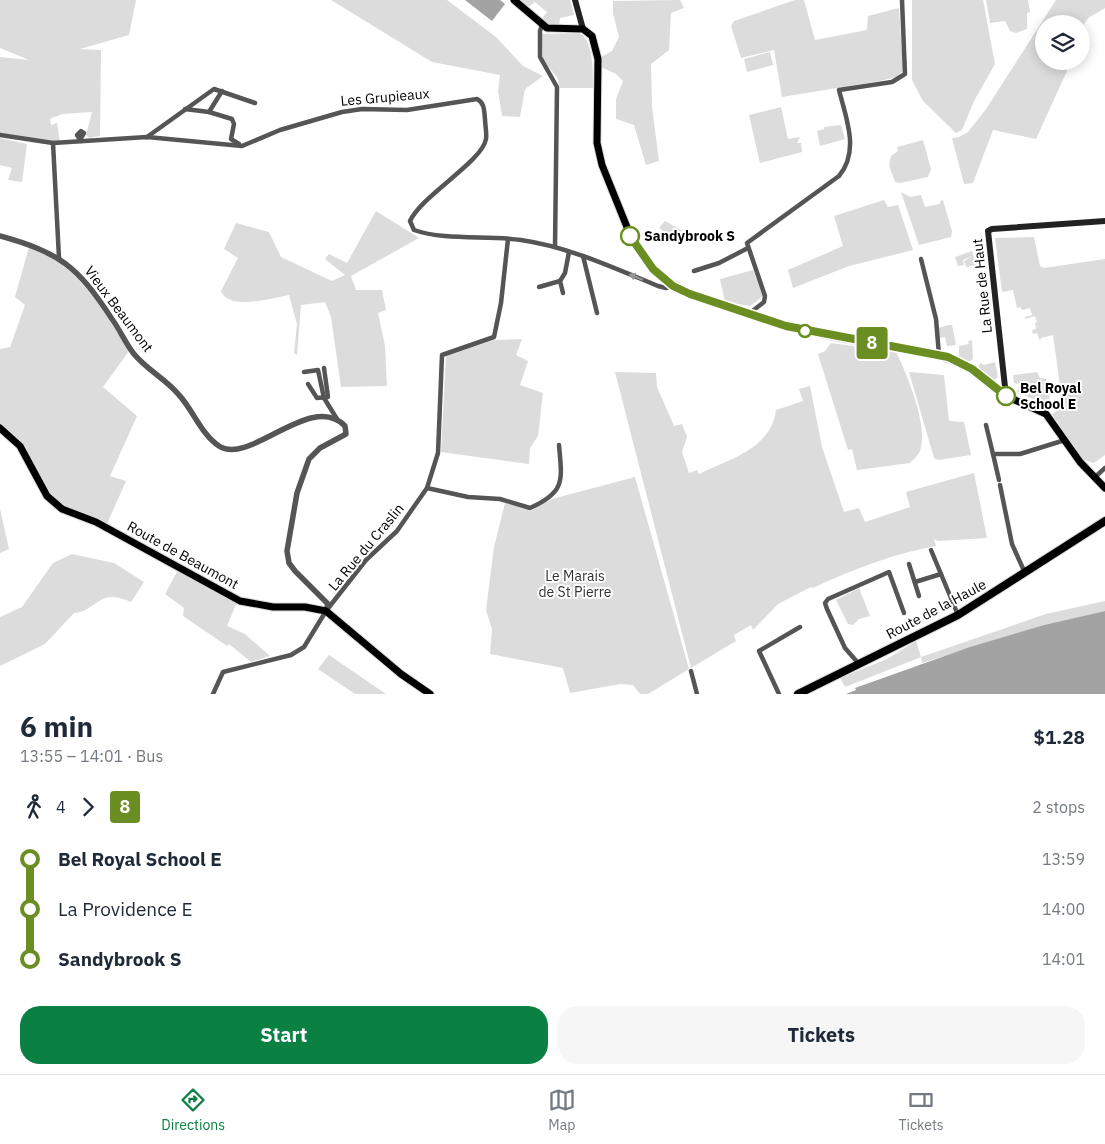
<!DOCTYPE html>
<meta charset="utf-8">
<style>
:root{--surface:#fff;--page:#f6f6f7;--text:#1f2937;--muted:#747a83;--line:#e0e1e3;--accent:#0b8043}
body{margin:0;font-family:"IBM Plex Sans",sans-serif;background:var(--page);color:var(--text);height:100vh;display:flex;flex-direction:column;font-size:19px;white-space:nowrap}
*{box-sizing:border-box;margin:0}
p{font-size:16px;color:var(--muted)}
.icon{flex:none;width:28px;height:28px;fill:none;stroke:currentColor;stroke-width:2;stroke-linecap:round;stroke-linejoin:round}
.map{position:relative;height:694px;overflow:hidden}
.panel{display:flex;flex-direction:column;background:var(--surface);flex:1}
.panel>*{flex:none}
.badge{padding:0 10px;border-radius:4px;font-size:18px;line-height:32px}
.fabs{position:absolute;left:1035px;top:15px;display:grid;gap:10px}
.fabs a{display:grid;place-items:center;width:55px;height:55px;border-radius:50%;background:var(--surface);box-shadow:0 2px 12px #0003;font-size:25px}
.map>.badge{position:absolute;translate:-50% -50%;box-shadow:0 0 0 2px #fff}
.legs{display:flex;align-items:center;gap:8px;height:55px;padding:0 20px;font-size:16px}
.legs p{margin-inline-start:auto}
.head{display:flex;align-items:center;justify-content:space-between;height:85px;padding:0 20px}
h1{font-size:28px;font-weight:800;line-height:38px}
.button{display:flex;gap:10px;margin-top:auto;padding:10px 20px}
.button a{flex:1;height:58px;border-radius:20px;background:var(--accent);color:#fff;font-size:20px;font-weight:800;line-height:58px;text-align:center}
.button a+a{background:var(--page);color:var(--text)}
ul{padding:0 20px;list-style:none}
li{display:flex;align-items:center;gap:18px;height:50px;font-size:19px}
li i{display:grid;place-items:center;width:8px;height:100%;margin:0 6px;background:currentColor}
li i::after{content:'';width:12px;height:12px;margin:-6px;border:4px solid;border-radius:50%;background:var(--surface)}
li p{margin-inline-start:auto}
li:first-child i{background:linear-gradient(#0000 50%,currentColor 0)}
li:last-child i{background:linear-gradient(currentColor 50%,#0000 0)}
.tabs{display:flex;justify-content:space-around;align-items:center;height:70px;border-top:1px solid var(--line);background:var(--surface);font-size:14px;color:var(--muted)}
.tabs a{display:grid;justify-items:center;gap:2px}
.tabs .selected{color:var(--accent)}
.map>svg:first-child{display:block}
.green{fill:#dcdcdc}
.water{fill:#a3a3a3}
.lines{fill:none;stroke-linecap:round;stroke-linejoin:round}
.primary-casing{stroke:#dbdbdb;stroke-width:9}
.trunk-casing{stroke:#dbdbdb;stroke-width:10}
.minor{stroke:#555;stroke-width:4.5}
.tertiary{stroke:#555;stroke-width:5.5}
.secondary{stroke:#222;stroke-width:6}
.primary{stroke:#000;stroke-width:7}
.trunk{stroke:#000;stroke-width:8}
.oneway{fill:#999}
.line-1-casing{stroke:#fff;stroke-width:11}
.line-1{stroke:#6b8e23;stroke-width:8}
.stop-1-dot{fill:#fff;stroke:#6b8e23;stroke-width:2.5}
.labels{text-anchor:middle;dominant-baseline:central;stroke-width:4;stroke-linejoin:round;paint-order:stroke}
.street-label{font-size:14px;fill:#000;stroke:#fff}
.stop-label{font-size:14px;font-weight:bold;fill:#000;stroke:#fff;text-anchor:start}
.park-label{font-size:14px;fill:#333;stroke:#fff}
</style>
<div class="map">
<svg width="1105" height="694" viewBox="0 0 1105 694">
<rect width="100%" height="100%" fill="#fff"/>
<g class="green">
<path d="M0,0H136L129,35L80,49L101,50L100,136L89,138L86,135L92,112L62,114L50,119L51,125L57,123L60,142L0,135V57L29,60L0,48Z"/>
<path d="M331,0H447L496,37L523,66L543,76L525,89L520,117L502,116L498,91L500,75L432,62Z"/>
<path d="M519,0H570L574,15L560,18L559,26L549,25L541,20L547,12L535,2L527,8Z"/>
<path d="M680,0L684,8L671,13L669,50L651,64L652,107L659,161L646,165L634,125L616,119V99L623,81L616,74L601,67V57L612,51L619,37L613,13V1Z"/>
<path d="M795,0H804L815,40L867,30L868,16L899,8L903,71L896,77L880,81L782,97L774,50L741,58L731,26L734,21Z"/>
<path d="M912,0H983L995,64L974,101L962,130L956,133L923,101L912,80Z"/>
<path d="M986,0H1028L1030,12L1027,13V29L1016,33L1010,31L1005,21L990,23Z"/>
<path d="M1056,0H1105V8C1091,17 1085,16 1081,34V24H1044V61H1068L1067,71L1036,139L993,130L973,183L964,184L952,138L959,137L968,132L986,109Z"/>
<path d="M579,33C594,40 593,74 593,88H560L557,77L543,60L542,34Z"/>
<path d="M770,52L773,65L747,72L744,59Z"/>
<path d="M781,107L788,139L800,137L797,143H801L802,152L760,163L749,115Z"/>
<path d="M841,125L845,139L820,146L817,131L824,129V127Z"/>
<path d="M0,138L27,144L22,182L8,180L12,168L0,165Z"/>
<path d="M923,140L931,169L928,177L900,183L895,182L889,165L891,156L898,151L897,147Z"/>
<path d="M901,192L910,197L921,195L925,207L940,204V201L943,200L952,231L951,237L919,245Z"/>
<path d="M884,200L888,207L898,205L913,250L849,266L793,288L788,270L843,246L834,216Z"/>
<path d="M376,211L419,238L351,276L356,290H382L386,310L378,313L385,346L387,386L341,387L331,317L325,302L301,305L297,355L294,353L297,324L289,295C273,298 228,311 221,291L238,258L224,249L236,223L269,232L281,257L332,281L345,275L325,259L329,254L347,263Z"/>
<path d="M665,221L683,231L678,241L659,228Z"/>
<path d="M1034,237L1040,266L1044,268L1105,259V455L1094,463L1081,459L1052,414L1063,407L1053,335L1041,338L1040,341L1037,333L1033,334L1032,330L1036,329L1035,323L1037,322L1035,316L1025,319V317L1032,315L1030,308L1022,310L1020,307L1017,308L1013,290L1002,292L995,238Z"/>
<path d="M29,247C78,264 103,310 129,351L103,387L137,416L110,476L126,481L107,524L64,507L47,492L22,443L0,424V349L10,347L25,305L15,297Z"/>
<path d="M972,251L976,265L966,267L964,261L972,256L963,260L964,265L958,266L955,257Z"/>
<path d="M753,270L763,296L750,306L725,302L720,279Z"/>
<path d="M949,325H952L956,345L947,346L945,337L940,338L938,328Z"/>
<path d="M522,339L516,355L528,361L520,385L543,393L538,436L530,448L529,464L441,452L446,356L494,340Z"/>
<path d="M972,340L973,359L969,362L959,357V346L969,344L968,341Z"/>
<path d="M831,343L896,352C907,374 929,427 920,451C918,456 913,460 910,463L857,470L852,449L848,450L818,354L825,351Z"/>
<path d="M995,362L998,377L993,381L978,369L980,363L984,365Z"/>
<path d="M615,372L656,373L657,387L674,426L682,424L687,437L682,452L689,473L697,470L699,474C730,459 771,449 776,410L803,401L799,389L810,386L822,447L844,512L859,508L865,522L910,507L906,492L974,473L987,538L938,541L934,539L936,546C892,554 854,569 813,588L811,587L778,604L753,630L751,625L734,635L736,641L691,668Z"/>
<path d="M909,372L944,375L949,421L964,422L971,455L938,460L934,458Z"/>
<path d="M1037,372L1040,378L1046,379L1047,386L1050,387L1049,406L1017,392L1020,384L1014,383L1013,375Z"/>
<path d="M635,477L689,669L648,694H640L633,685L620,684L570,693L563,668L490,654L492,629L486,610L494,547L505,503L531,511L552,499Z"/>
<path d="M0,509L9,549L0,553Z"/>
<path d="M72,554L114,563L144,582L131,602C126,600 121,598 115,597C99,595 90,613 74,613L45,644L0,666V617L22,607L53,563Z"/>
<path d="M178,570L237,602L227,626L245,634L270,656L251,662L229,644L227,646L183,616L184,608L165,594Z"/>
<path d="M859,588L870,616L859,619L853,625L848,624L836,600Z"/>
<path d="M1105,601V611L1044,625L922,663L921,657L845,687L840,678L887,659L916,641L921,657L1046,614Z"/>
<path d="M329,655L386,694H355L318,669Z"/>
</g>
<g class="water">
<path d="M465,0H500L505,4L492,21Z"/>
<path d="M1105,611V694H846L856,690L855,688L970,647L1044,625Z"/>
</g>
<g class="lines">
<g class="primary-casing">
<g id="primary">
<path d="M514,0L547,28L583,29L592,36L598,59L597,143L602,165L631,237L646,260L666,280L690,294L785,326L840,338L930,353L963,364L1006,396L1046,414L1080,462L1105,488"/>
<path d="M0,428L20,446L47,496L62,509L96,522L240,601L273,607H305L326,611L401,674L430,694"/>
</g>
</g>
<g class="trunk-casing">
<path id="trunk" d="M798,694L958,615L1105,521"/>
</g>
<g class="minor">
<path d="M542,25L540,31V57L557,87L555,247"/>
<path d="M185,109L209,112L222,91"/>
<path d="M209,112L232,119L234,124L231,139L239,144"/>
<path d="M0,135L53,143L147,137L242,146L280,130L342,112L362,109L407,110L477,99C485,103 484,111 485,119C485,125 487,133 486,139C482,162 422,195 410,221L414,230C445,241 488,235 521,240C569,247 614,268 658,286L666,288L673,286"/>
<path d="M147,137L214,89L255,103"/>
<path d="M81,138L84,133L81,131L77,135L81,141"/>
<path d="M53,143L59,258"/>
<path d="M583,256L597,313"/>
<path d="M921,259L936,319L939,355"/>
<path d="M694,271L719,263L748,248"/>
<path d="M539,287L560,281"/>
<path d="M563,293L560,281L565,273L569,252"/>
<path d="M750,313L764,302L765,296L747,243L839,176C860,151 846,118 839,90L892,82L905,74L902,0"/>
<path d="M304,372L318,370L324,398L337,419"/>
<path d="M308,384L317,398L328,397L324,368"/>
<path d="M986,425L993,454H1020L1065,440"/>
<path d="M993,454L999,480"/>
<path d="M1094,478L1105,468"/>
<path d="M1000,485L1012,544L1025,573"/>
<path d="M427,488L468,497L500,499L530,508C566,492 562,480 559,445"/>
<path d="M931,550L958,615"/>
<path d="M909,564L919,596"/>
<path d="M915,582L941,574"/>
<path d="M859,664L845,648L827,609L825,603L828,599L889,572L904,613"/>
<path d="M691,671L697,694"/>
<path d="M213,694L223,672L291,655L304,647L326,611L366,560L397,531L413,508L427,488L438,453L442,355L494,337L501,303L508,239"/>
<path d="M779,694L759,651L800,627"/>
</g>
<path class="tertiary" d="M0,236C61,253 77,266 112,319C120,330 126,344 134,354C147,370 166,379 179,395C193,410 201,434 219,446C250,466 311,391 345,426L346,434L320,448L309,459L297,493L287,551L289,563L295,571L328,604L326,611"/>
<g class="secondary">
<path d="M575,0L583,29"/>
<path d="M1006,396L988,231L992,229L1105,221"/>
</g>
<use href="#primary" class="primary"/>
<use href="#trunk" class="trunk"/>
</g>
<defs><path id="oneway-solid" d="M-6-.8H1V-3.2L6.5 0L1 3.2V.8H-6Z" transform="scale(1.25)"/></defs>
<use class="oneway" href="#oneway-solid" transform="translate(636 277) rotate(-158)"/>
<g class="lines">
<g class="line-1-casing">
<path id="line-1" d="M630,236L653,269L673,286L690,294L786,326L948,357L972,369L1006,396"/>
</g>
<use href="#line-1" class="line-1"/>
</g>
<g class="stop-1-dot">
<circle cx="630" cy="236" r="9"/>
<circle cx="805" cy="331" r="6"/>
<circle cx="1006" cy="396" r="9"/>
</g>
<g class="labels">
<g class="street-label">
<text transform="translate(385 97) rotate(-5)">Les Grupieaux</text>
<text transform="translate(982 286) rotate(-96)">La Rue de Haut</text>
<text transform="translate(119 309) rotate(53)">Vieux Beaumont</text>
<text transform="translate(366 547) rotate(-50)">La Rue du Craslin</text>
<text transform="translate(183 555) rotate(29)">Route de Beaumont</text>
<text transform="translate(936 609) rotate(-28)">Route de la Haule</text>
</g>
<g class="stop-label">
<text x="644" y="236">Sandybrook S</text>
<text x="1020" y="388">Bel Royal<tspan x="1020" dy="16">School E</tspan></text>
</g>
<g class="park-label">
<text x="575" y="576">Le Marais<tspan x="575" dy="16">de St Pierre</tspan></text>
</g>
</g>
</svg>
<div class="fabs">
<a><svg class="icon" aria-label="layers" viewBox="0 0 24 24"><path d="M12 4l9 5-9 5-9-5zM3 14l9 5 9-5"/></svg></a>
</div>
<b class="badge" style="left:872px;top:343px;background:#6b8e23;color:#fff">8</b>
</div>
<section class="panel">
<div class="head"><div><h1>6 min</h1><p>13:55 – 14:01 · Bus</p></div><b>$1.28</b></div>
<div class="legs"><svg class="icon" aria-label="walk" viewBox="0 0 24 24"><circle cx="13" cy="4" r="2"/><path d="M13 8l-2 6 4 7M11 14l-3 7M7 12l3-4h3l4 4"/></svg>4<svg class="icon" aria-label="forward" viewBox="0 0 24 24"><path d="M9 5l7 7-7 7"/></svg><b class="badge" style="background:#6b8e23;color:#fff">8</b><p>2 stops</p></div>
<ul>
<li><i style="color:#6b8e23"></i><b>Bel Royal School E</b><p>13:59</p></li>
<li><i style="color:#6b8e23"></i><span>La Providence E</span><p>14:00</p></li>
<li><i style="color:#6b8e23"></i><b>Sandybrook S</b><p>14:01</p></li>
</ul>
<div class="button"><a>Start</a><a>Tickets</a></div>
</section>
<nav class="tabs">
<a class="selected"><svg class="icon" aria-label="directions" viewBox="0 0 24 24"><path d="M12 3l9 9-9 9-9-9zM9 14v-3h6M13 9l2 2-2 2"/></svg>Directions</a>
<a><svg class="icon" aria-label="map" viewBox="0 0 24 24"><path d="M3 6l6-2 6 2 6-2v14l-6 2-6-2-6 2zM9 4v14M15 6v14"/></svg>Map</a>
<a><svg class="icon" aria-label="tickets" viewBox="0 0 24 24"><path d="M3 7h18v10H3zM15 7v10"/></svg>Tickets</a>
</nav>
